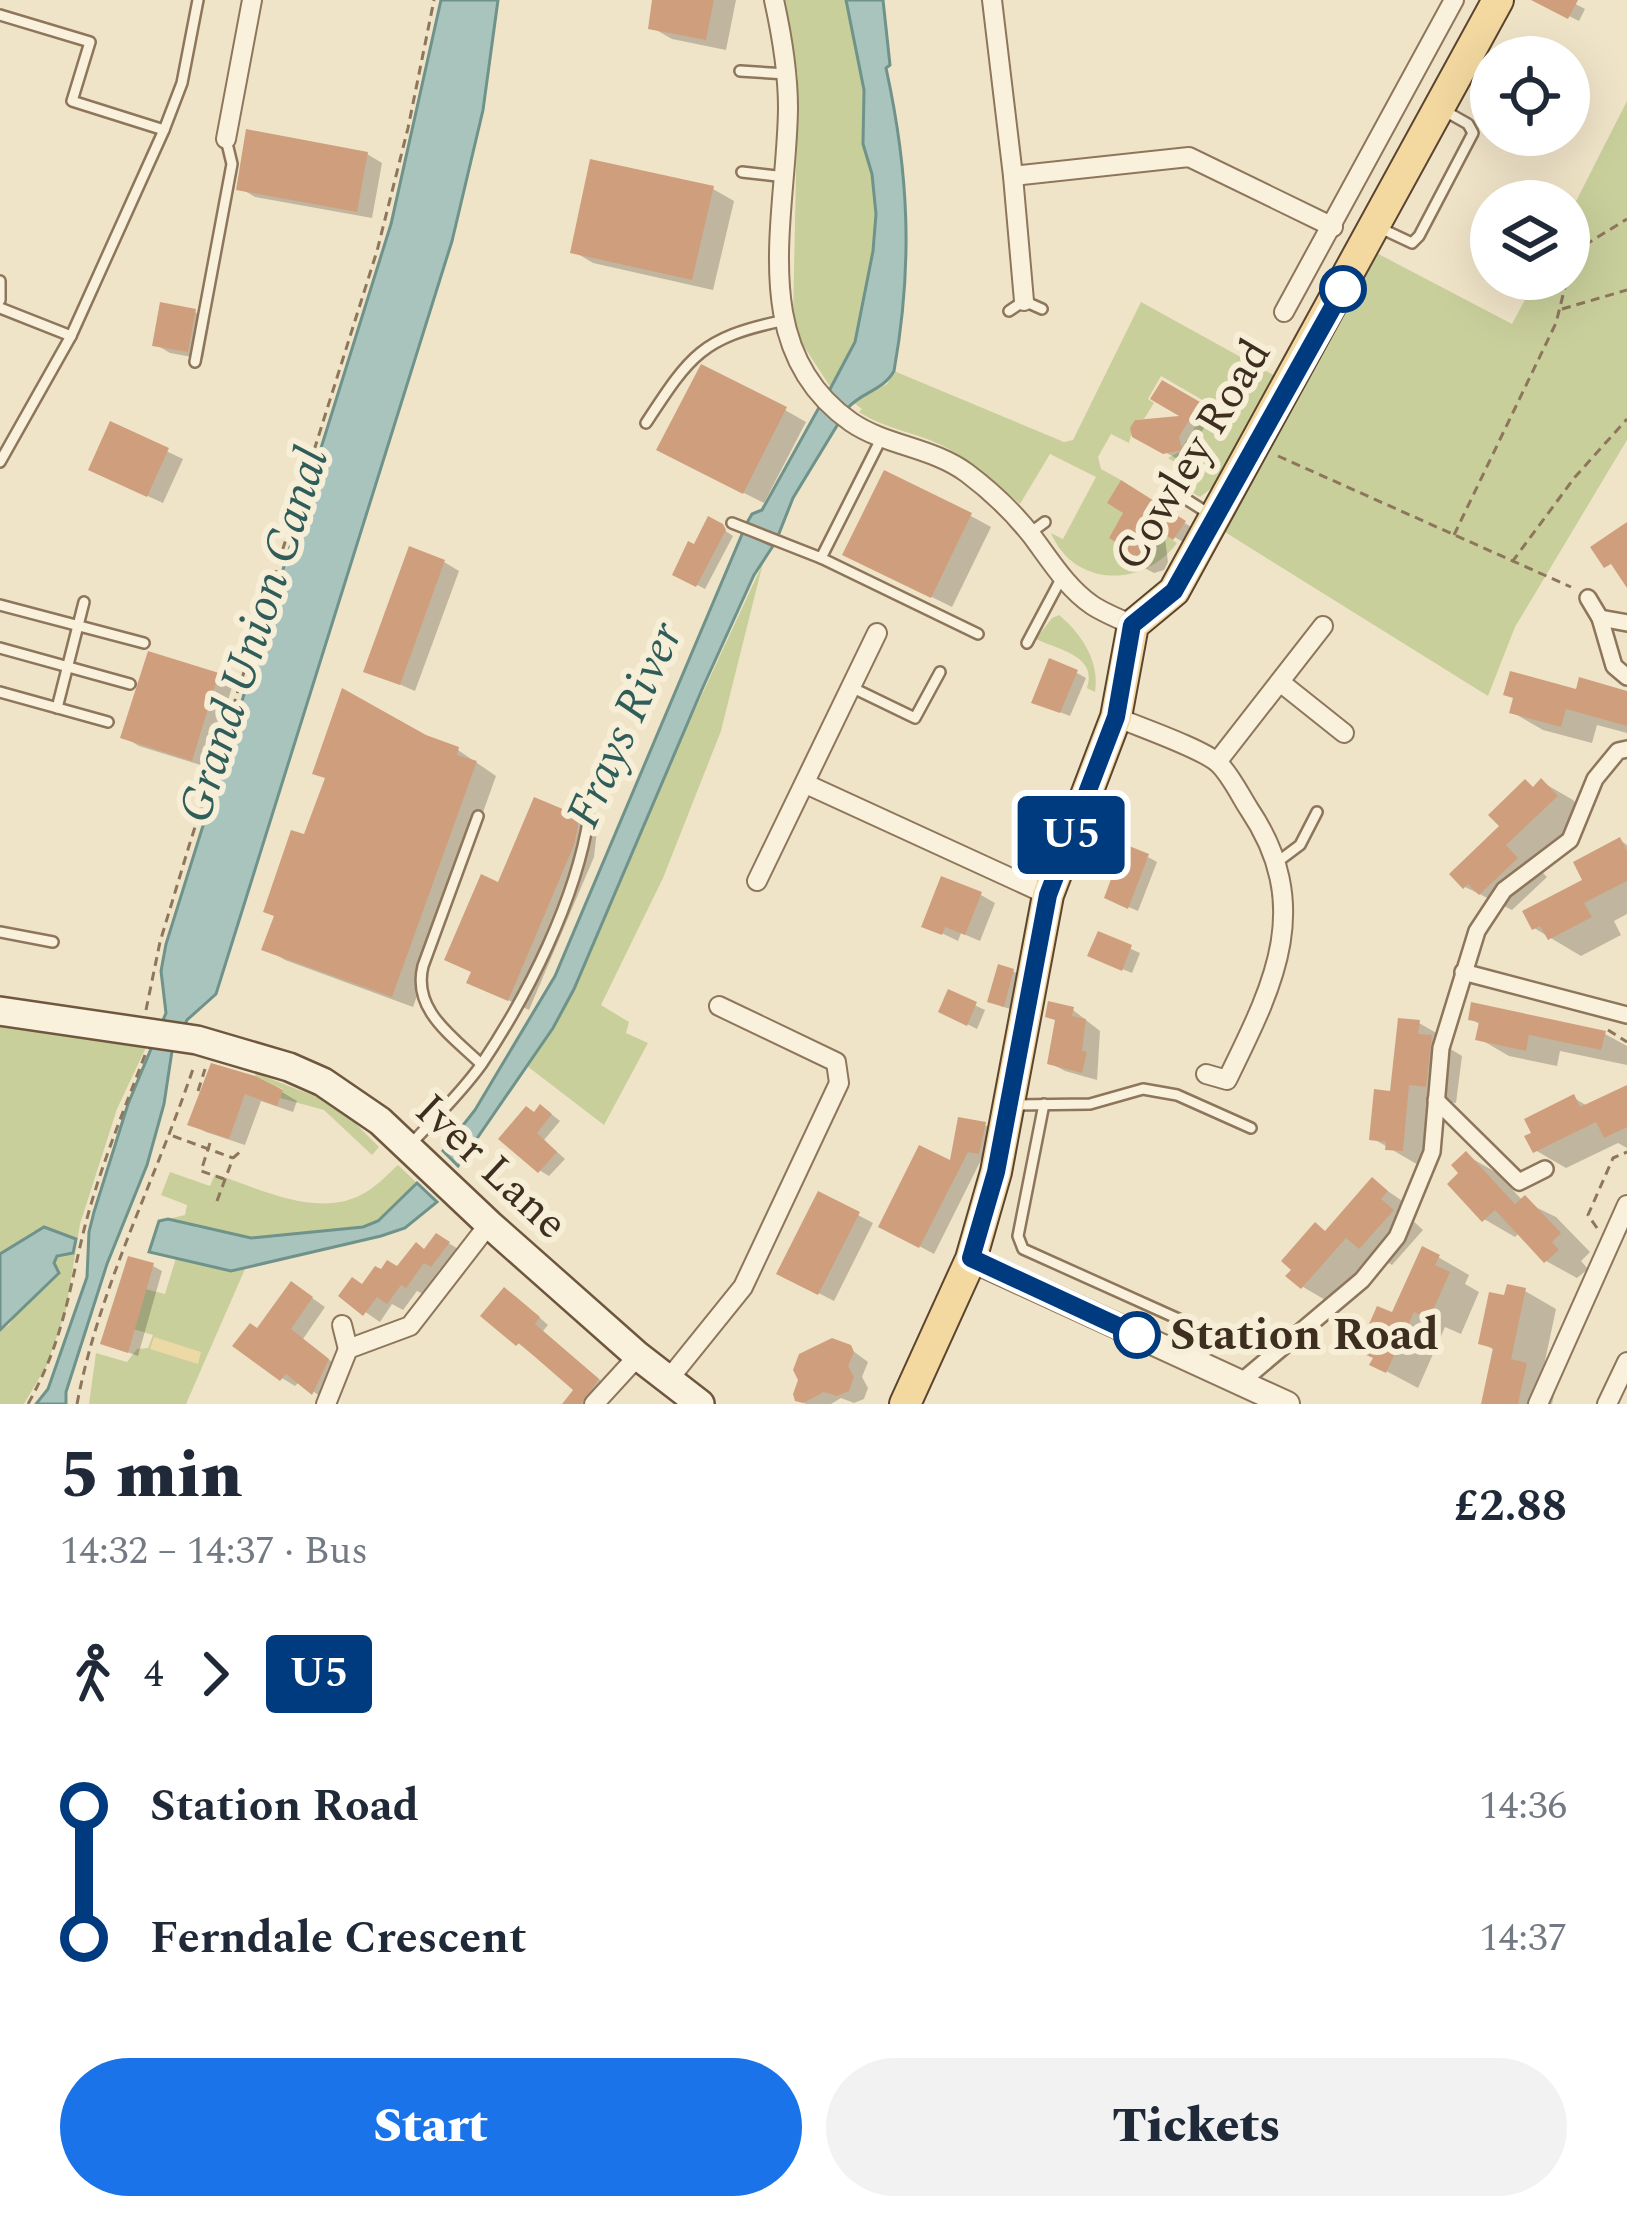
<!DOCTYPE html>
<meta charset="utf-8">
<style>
:root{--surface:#fff;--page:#f2f2f3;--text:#1f2937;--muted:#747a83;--accent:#1a73e8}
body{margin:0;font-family:Spectral,serif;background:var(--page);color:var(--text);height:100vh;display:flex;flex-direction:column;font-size:45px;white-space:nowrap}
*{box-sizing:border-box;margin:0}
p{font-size:39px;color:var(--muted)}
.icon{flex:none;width:66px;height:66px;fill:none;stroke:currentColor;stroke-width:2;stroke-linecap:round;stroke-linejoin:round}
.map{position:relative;height:1404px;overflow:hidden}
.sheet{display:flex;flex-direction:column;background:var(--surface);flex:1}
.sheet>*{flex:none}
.badge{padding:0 24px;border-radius:9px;font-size:42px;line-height:78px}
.buttons{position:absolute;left:1470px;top:36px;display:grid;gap:24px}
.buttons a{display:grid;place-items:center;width:120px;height:120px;border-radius:50%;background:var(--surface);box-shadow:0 12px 48px #0002;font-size:60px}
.map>.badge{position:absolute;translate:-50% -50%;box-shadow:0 0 0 6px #fff}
.legs{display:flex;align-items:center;gap:18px;height:132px;padding:0 60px;font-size:39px}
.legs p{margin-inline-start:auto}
.overview{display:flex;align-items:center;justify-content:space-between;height:204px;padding:0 60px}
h1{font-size:66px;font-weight:800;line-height:90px}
.primary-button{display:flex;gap:24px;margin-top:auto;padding:24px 60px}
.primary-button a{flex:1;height:138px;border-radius:72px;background:var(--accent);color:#fff;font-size:48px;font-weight:800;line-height:138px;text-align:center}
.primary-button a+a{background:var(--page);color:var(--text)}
ul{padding:0 60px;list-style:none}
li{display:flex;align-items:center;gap:42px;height:132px;font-size:45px}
li i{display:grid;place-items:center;width:18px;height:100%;margin:0 15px;background:currentColor}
li i::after{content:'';width:30px;height:30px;margin:-15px;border:9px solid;border-radius:50%;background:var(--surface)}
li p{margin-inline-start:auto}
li:first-child i{background:linear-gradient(#0000 50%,currentColor 0)}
li:last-child i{background:linear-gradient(currentColor 50%,#0000 0)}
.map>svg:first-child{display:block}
.green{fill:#c9cf9b}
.sand{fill:#ecd9a5}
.water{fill:#a9c4bc;stroke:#6f938a;stroke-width:3}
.shadow{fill:#0003}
.building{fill:#cf9f7d}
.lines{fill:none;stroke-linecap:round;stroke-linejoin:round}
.service-casing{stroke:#8d765c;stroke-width:14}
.pedestrian-casing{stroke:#8d765c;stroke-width:20}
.minor-casing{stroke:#8d765c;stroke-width:22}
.tertiary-casing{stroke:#8d765c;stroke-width:28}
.secondary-casing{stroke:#6f573f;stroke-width:32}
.primary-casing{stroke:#5b4430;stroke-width:34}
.path{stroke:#8d765c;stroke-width:3;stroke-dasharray:9 6;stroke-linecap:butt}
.service{stroke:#faf1dc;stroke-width:9}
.pedestrian{stroke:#faf1dc;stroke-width:15}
.minor{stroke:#faf1dc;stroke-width:18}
.tertiary{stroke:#faf1dc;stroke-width:24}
.secondary{stroke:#faf1dc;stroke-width:27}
.primary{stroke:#f3d9a0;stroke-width:30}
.line-1-casing{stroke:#fff;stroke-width:27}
.line-1{stroke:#003b80;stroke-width:18}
.stop-1-dot{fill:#fff;stroke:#003b80;stroke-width:6}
.labels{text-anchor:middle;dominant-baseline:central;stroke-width:12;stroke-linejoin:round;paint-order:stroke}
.street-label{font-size:45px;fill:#3d2e20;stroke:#f7eed8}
.stop-label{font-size:45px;font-weight:bold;fill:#3d2e20;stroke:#f7eed8;text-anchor:start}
.water-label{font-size:48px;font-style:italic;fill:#2f5d5a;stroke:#f7eed8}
</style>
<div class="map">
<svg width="1627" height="1404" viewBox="0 0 1627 1404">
<rect width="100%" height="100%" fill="#f0e4c8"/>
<g class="green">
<path d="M785,0H846L864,90L863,144L872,174L876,214L873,251L855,342L831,388L803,345L793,319L798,76Z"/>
<path d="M1627,101V440L1515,627L1488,696L1212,524L1369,249L1512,324L1536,279H1569V215Z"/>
<path d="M1141,302L1279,378L1222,480L1200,497L1193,493L1200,477L1168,458L1179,452L1204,413L1200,409L1204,401L1161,376L1148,399L1154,403L1144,419L1135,420L1129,443L1111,434L1098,457L1101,469L1121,480L1133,519L1109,537L1117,543L1114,555L1137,567L1149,562L1161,532L1177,543C1144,588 1074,588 1051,533L1063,539L1096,477L1050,454L1020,504C995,483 971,459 941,445C914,432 885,429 859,412L862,409L853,402L887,384L894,371L1064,442L1073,440Z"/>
<path d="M763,563L721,731L663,878L601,1005L629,1022L626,1033L648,1043L604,1125L527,1066L574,989L633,843Z"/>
<path d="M1059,615C1082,634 1100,662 1095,692L1087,688C1098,656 1059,650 1036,639L1052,618Z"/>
<path d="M0,1021L148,1043L117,1109L80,1224L66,1310L47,1365L24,1404H0V1330L9,1325L57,1256L68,1253L34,1231L0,1254Z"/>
<path d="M256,1073L337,1105L379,1147L372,1155L324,1110L280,1098L283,1089L254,1079Z"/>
<path d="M398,1165L417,1183L378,1221L363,1227L251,1238L168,1219L185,1215L187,1205L161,1195L170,1172L210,1186L215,1174C258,1188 316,1218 361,1195C375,1188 387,1175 398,1165Z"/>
<path d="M176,1258L231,1271L245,1269L186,1404H89L96,1353L127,1362L137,1349L148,1348L153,1335L133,1329L137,1287L165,1294Z"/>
</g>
<path class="sand" d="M154,1337L201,1352L198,1364L150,1349Z"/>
<g class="water">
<path d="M441,0H498L483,110L452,241L216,994L187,1020L172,1051L164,1104L147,1165L107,1264L66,1392V1404H36L48,1389L87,1277L89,1232L94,1212L128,1104L166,1013L161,971L166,944L391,224Z"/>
<path d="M846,0H883L890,65L886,68C909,173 913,265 894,371C882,392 860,392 847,409L828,393L855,342L873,251L876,214L872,174L863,144L864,90Z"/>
<path d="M822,402L841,419L793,498L776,541L745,526L752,514L762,510Z"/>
<path d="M743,532L773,546L754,575L703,687L574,989L553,1028L458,1166L443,1151L475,1110L555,976Z"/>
<path d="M417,1183L437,1202L405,1228L381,1236L231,1271L149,1252L159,1221L168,1219L251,1238L363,1227L378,1221Z"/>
<path d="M44,1227L76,1239L73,1253L57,1256L54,1263L59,1273L0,1330V1254Z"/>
</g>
<g class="shadow">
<path d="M655,0H736L726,50L672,39L651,27Z"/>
<path d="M1552,0H1568L1585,9L1579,21L1549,6Z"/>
<path d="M367,154L382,163L372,218L255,197L240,188Z"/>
<path d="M713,189L734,201L713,290L593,263L573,251Z"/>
<path d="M195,312L210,321L203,359L170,353L155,344Z"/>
<path d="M1163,384L1213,413L1193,446L1196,458L1181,461L1135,435L1189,418Z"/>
<path d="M785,410L806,422L764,503L680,461Z"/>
<path d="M111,425L183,459L163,503L106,477Z"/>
<path d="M1137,493L1199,532L1190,546L1164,531L1168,562L1164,570L1154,573L1117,554Z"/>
<path d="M971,516L991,527L952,607L867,565Z"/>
<path d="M709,520L733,536L705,589L676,574Z"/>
<path d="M444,562L459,571L415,691L366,670Z"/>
<path d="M1077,673L1086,678L1070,716L1034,702Z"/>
<path d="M218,675L233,684L207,767L139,746L124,737Z"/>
<path d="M1578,693L1627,694V733L1597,725L1592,743L1543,730L1512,712Z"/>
<path d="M424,737L458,750L496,776L413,1007L285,960L265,948L306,838Z"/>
<path d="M1542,782L1573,800L1587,815L1535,865L1547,877L1512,910L1465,887Z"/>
<path d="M576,818L597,830L594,857L529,1010L470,982L500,885Z"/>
<path d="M1620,840L1627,845V914L1614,921L1621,935L1581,956L1534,928L1586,881Z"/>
<path d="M1148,857L1157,862L1138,911L1117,902Z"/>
<path d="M981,895L995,903L980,941L961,933L958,941L925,925Z"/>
<path d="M1100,935L1140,953L1132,973L1100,960Z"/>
<path d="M1013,971L1023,977L1014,1010L1000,1006Z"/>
<path d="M949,993L985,1010L977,1029L951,1016Z"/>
<path d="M1073,1010L1100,1031L1097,1080L1065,1071L1050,1063Z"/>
<path d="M1471,1019L1605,1034L1627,1046V1065L1560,1051L1557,1066L1509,1056L1478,1038L1481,1025Z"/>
<path d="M1419,1023L1450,1041L1449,1048L1462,1056L1456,1103L1440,1101L1433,1167L1420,1166L1372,1138L1393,1094Z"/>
<path d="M212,1067L282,1092L297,1101L293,1112L261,1101L245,1145L206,1132L191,1124Z"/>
<path d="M1627,1088V1148L1618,1143L1566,1168L1535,1150L1574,1098L1589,1107Z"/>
<path d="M550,1113L560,1121L544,1140L565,1159L549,1176L539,1170L535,1114Z"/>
<path d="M985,1125L998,1133L993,1160L982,1158L934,1254L882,1226L952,1165Z"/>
<path d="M1466,1155L1497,1173L1523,1201L1556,1217L1590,1252L1581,1261L1588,1269L1577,1278L1546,1261L1520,1232L1515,1237L1484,1219L1463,1174Z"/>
<path d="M1373,1181L1417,1211L1410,1218L1423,1230L1392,1265L1377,1256L1334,1305L1303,1287Z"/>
<path d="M858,1215L873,1223L834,1301L795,1281Z"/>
<path d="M437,1236L463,1252L447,1274L440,1269L423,1294L417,1291L403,1310L392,1304L380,1322L342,1296L398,1270L426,1252Z"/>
<path d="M1438,1257L1469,1275L1465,1284L1479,1292L1461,1334L1445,1327L1418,1388L1373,1364L1394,1316Z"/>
<path d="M153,1266L162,1271L138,1356L103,1343Z"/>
<path d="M1525,1291L1556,1309L1542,1375L1557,1383L1552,1404H1484L1496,1351L1482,1343L1507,1299Z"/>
<path d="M305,1293L325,1307L303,1339L341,1369L326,1400L299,1382L295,1386L282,1378L258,1332Z"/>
<path d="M515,1296L548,1325L543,1331L607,1386L594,1404H566L577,1390L518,1343Z"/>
<path d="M849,1348L868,1362L862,1377L868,1388L864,1399L854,1403L841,1398L831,1404H806L797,1399Z"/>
</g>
<g class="building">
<path d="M652,0H714L706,40L648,29Z"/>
<path d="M1531,0H1578L1568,19Z"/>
<path d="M246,129L368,152L357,212L236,190Z"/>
<path d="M590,159L714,186L692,280L570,253Z"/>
<path d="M160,302L196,309L188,352L152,346Z"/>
<path d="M701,364L787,407L743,494L656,450Z"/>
<path d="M1162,380L1200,402L1179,437L1182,450L1163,454L1132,437L1130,428L1135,420L1179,416L1150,399Z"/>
<path d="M110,421L169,448L147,497L88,470Z"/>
<path d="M884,470L972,513L931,598L842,555Z"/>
<path d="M1121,480L1186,521L1173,540L1150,525L1154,553L1148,562L1137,567L1114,555L1117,543L1109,538L1123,513L1107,503Z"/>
<path d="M708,516L723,524L726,530L696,587L672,575L688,541L694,544Z"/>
<path d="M1627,522V588L1611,564L1604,568L1590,547Z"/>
<path d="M409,546L445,560L400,685L363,672Z"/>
<path d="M148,651L219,673L192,761L120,738Z"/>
<path d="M1049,658L1078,670L1060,713L1031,703Z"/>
<path d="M1510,671L1576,689L1579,677L1627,691V726L1566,709L1561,727L1509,713L1513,698L1503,695Z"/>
<path d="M342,688L426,735L459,747L457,755L477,761L392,997L261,950L274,916L263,912L291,830L304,834L325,778L312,774Z"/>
<path d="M1541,778L1558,796L1506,845L1518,858L1479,895L1468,884L1463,889L1449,874L1499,826L1488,815L1525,779L1533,787Z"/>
<path d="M534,797L577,815L578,827L574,845L508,1001L466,983L471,972L444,960L481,874L498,882Z"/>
<path d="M1620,837L1627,851V881L1584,903L1592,917L1548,940L1540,926L1532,930L1522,911L1582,880L1573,862Z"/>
<path d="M1124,844L1149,854L1128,909L1104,898Z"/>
<path d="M941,876L982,892L965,935L945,927L942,935L921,927Z"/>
<path d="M1098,931L1132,945L1122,971L1087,956Z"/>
<path d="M998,964L1014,969L1004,1007L987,1002Z"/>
<path d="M948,989L977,1002L967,1026L938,1012Z"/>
<path d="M1048,1001L1074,1007L1072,1016L1086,1019L1082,1051L1087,1052L1082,1073L1047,1064L1055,1020L1045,1017Z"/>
<path d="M1471,1002L1606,1031L1601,1050L1529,1035L1526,1051L1475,1040L1479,1022L1468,1020Z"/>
<path d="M1398,1018L1420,1020L1418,1034L1432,1035L1426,1087L1409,1085L1403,1151L1385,1150L1386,1142L1369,1140L1374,1089L1390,1091Z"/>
<path d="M211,1063L255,1076L283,1090L277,1106L245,1094L229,1139L187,1125Z"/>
<path d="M1627,1085V1127L1604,1138L1596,1122L1533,1153L1524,1136L1531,1133L1524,1119L1574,1094L1580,1107Z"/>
<path d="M540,1104L552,1114L537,1133L557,1152L538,1173L498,1139L526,1106L534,1112Z"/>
<path d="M958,1117L986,1122L979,1154L968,1152L919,1248L878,1227L919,1145L950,1160Z"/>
<path d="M1466,1151L1515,1204L1525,1195L1561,1233L1552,1242L1559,1250L1544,1263L1495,1210L1482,1222L1447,1184L1458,1173L1451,1165Z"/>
<path d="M1372,1177L1388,1191L1381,1199L1394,1210L1359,1249L1346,1238L1301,1289L1285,1276L1291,1270L1281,1261L1315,1222L1325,1231Z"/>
<path d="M818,1191L860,1212L818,1295L776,1274Z"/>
<path d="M436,1233L450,1242L431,1267L424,1263L406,1288L401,1285L387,1304L377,1297L363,1316L338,1296L352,1277L362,1284L375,1266L381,1269L387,1260L397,1266L416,1242L424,1249Z"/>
<path d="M1422,1246L1440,1255L1435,1265L1450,1272L1429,1319L1414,1312L1386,1373L1369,1365L1373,1358L1357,1351L1377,1306L1392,1312Z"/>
<path d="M128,1256L154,1263L128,1353L100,1344Z"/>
<path d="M291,1281L313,1297L291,1329L329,1359L312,1395L286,1374L280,1381L232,1346L250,1323L257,1328Z"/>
<path d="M1507,1284L1526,1288L1511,1359L1527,1363L1518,1404H1481L1493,1348L1478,1344L1489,1292L1504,1295Z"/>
<path d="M504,1287L540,1317L535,1324L599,1379L581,1404H562L573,1390L519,1343L516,1346L480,1316Z"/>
<path d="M832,1338L851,1345L854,1352L848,1366L854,1377L849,1391L837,1396L824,1392L803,1403L795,1401L793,1394L798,1380L793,1370L799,1354Z"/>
</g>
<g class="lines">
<g class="service-casing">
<g id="service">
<path d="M0,15L90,42L72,101L164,130"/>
<path d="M740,71L787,74"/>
<path d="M742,172L785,177"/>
<path d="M1380,228L1412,243L1419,236L1473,133L1468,124L1445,111"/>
<path d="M0,281V300"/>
<path d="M0,308L71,336"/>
<path d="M1009,311L1024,301L1042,309"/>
<path d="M195,362L232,164L226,139"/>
<path d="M646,423C690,356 701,338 781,321"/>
<path d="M882,437L821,558L978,634"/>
<path d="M0,462L71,336L164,130L182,83L198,0"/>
<path d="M1181,496L1211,515"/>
<path d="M732,523L821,558"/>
<path d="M1030,533L1045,522"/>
<path d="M0,605L144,643"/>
<path d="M1027,643L1062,577"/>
<path d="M0,648L130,684"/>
<path d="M853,688L915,718L940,672"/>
<path d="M0,692L108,722"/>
<path d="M57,708L84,602"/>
<path d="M478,816L423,966C412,1010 452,1036 481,1064"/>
<path d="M1276,863L1300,845L1317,812"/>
<path d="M0,932L53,942"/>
<path d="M1044,1104L1018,1236L1023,1249L1183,1321L1189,1327L1181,1354"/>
<path d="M1013,1105L1090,1104L1143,1089L1177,1095L1251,1128"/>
<path d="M412,1143C435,1118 461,1093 481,1065C528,995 576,900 589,816"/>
</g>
</g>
<g class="pedestrian-casing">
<g id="pedestrian">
<path d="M1588,598L1600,618"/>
<path d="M1627,623L1600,618L1614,666L1627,677"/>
<path d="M1463,972L1627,1015"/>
<path d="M1436,1100L1519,1182L1545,1169"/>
<path d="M1241,1382L1362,1280L1397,1237L1432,1152L1441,1048L1477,931L1504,890L1570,840L1595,779L1618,751L1627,749"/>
</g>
</g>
<g class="minor-casing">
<g id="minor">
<path d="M774,0C782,36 788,71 788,108C787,216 745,348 851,422C886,446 932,447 967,473C991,491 1014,513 1032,536C1050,560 1067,588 1092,605C1104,613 1119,619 1133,625"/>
<path d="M992,0L1013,176L1189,157L1333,227"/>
<path d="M226,139L252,0"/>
<path d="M1013,176L1024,301"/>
<path d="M1284,312L1454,0"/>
<path d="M1280,682L1344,733"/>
<path d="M1116,717C1139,727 1201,748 1218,763C1230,774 1240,795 1249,809C1315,907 1273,986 1227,1080L1206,1074"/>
<path d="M1217,762L1323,626"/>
<path d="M806,784L1048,895"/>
<path d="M757,881L877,633"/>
<path d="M342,1325L348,1349"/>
<path d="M668,1380L743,1287L839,1083L836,1062L719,1006"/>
<path d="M326,1404L348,1349L410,1326L489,1224"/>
<path d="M594,1404L638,1356"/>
<path d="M1538,1404L1627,1205"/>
<path d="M1607,1404L1627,1362"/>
</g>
</g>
<g class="tertiary-casing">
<path id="tertiary" d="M971,1259L1287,1404"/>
</g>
<g class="secondary-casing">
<path id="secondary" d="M0,1011L197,1040L289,1067L323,1082L380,1121L489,1224L638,1356L700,1404"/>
</g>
<g class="primary-casing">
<path id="primary" d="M905,1404L971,1259L996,1172L1048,895L1116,717L1133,625L1174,591L1498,0"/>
</g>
<g class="path">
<path d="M1569,270L1580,248L1627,219"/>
<path d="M1562,309L1627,290"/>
<path d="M1278,456L1571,587"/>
<path d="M1454,535L1556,323L1567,279"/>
<path d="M1512,562L1575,477L1627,419"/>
<path d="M146,1010L160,942L189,846L377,251L408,128L434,0"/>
<path d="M1608,1030L1627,1042"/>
<path d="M198,1091L205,1069"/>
<path d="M173,1136L233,1158"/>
<path d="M210,1143L201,1171L224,1179"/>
<path d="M217,1201L233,1158L241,1151"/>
<path d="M1597,1228L1588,1215L1613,1158L1627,1152"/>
<path d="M28,1404C61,1345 67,1302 82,1238C97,1175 122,1115 145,1055"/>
<path d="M77,1404C99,1287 156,1179 194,1066"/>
</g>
<use href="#service" class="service"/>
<use href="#pedestrian" class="pedestrian"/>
<use href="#minor" class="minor"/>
<use href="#tertiary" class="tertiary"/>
<use href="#secondary" class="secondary"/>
<use href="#primary" class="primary"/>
</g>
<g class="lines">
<g class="line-1-casing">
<path id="line-1" d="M1137,1335L971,1258L996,1172L1048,895L1116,717L1132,625L1174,591L1343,289"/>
</g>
<use href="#line-1" class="line-1"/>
</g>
<g class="stop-1-dot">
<circle cx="1343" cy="289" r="21"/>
<circle cx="1137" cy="1335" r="21"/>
</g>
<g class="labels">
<g class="street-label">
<text transform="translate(1193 455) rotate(-59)">Cowley Road</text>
<text transform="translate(491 1167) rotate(43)">Iver Lane</text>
</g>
<g class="stop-label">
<text x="1170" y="1335">Station Road</text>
</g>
<g class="water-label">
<text transform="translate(254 635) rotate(-72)">Grand Union Canal</text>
<text transform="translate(625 725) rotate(-66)">Frays River</text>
</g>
</g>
</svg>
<div class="buttons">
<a><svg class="icon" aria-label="locate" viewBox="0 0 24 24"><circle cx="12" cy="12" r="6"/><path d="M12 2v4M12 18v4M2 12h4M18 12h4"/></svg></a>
<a><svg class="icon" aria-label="layers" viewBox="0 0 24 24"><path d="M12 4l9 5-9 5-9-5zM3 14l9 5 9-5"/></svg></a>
</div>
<b class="badge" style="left:1071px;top:835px;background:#003b80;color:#fff">U5</b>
</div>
<section class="sheet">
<div class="overview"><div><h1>5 min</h1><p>14:32 – 14:37 · Bus</p></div><b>£2.88</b></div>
<div class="legs"><svg class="icon" aria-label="walk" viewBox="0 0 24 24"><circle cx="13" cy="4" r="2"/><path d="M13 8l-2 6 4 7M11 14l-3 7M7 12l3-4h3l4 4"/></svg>4<svg class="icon" aria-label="forward" viewBox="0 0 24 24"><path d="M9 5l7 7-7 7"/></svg><b class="badge" style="background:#003b80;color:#fff">U5</b></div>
<ul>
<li><i style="color:#003b80"></i><b>Station Road</b><p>14:36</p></li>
<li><i style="color:#003b80"></i><b>Ferndale Crescent</b><p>14:37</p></li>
</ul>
<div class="primary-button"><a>Start</a><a>Tickets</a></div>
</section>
